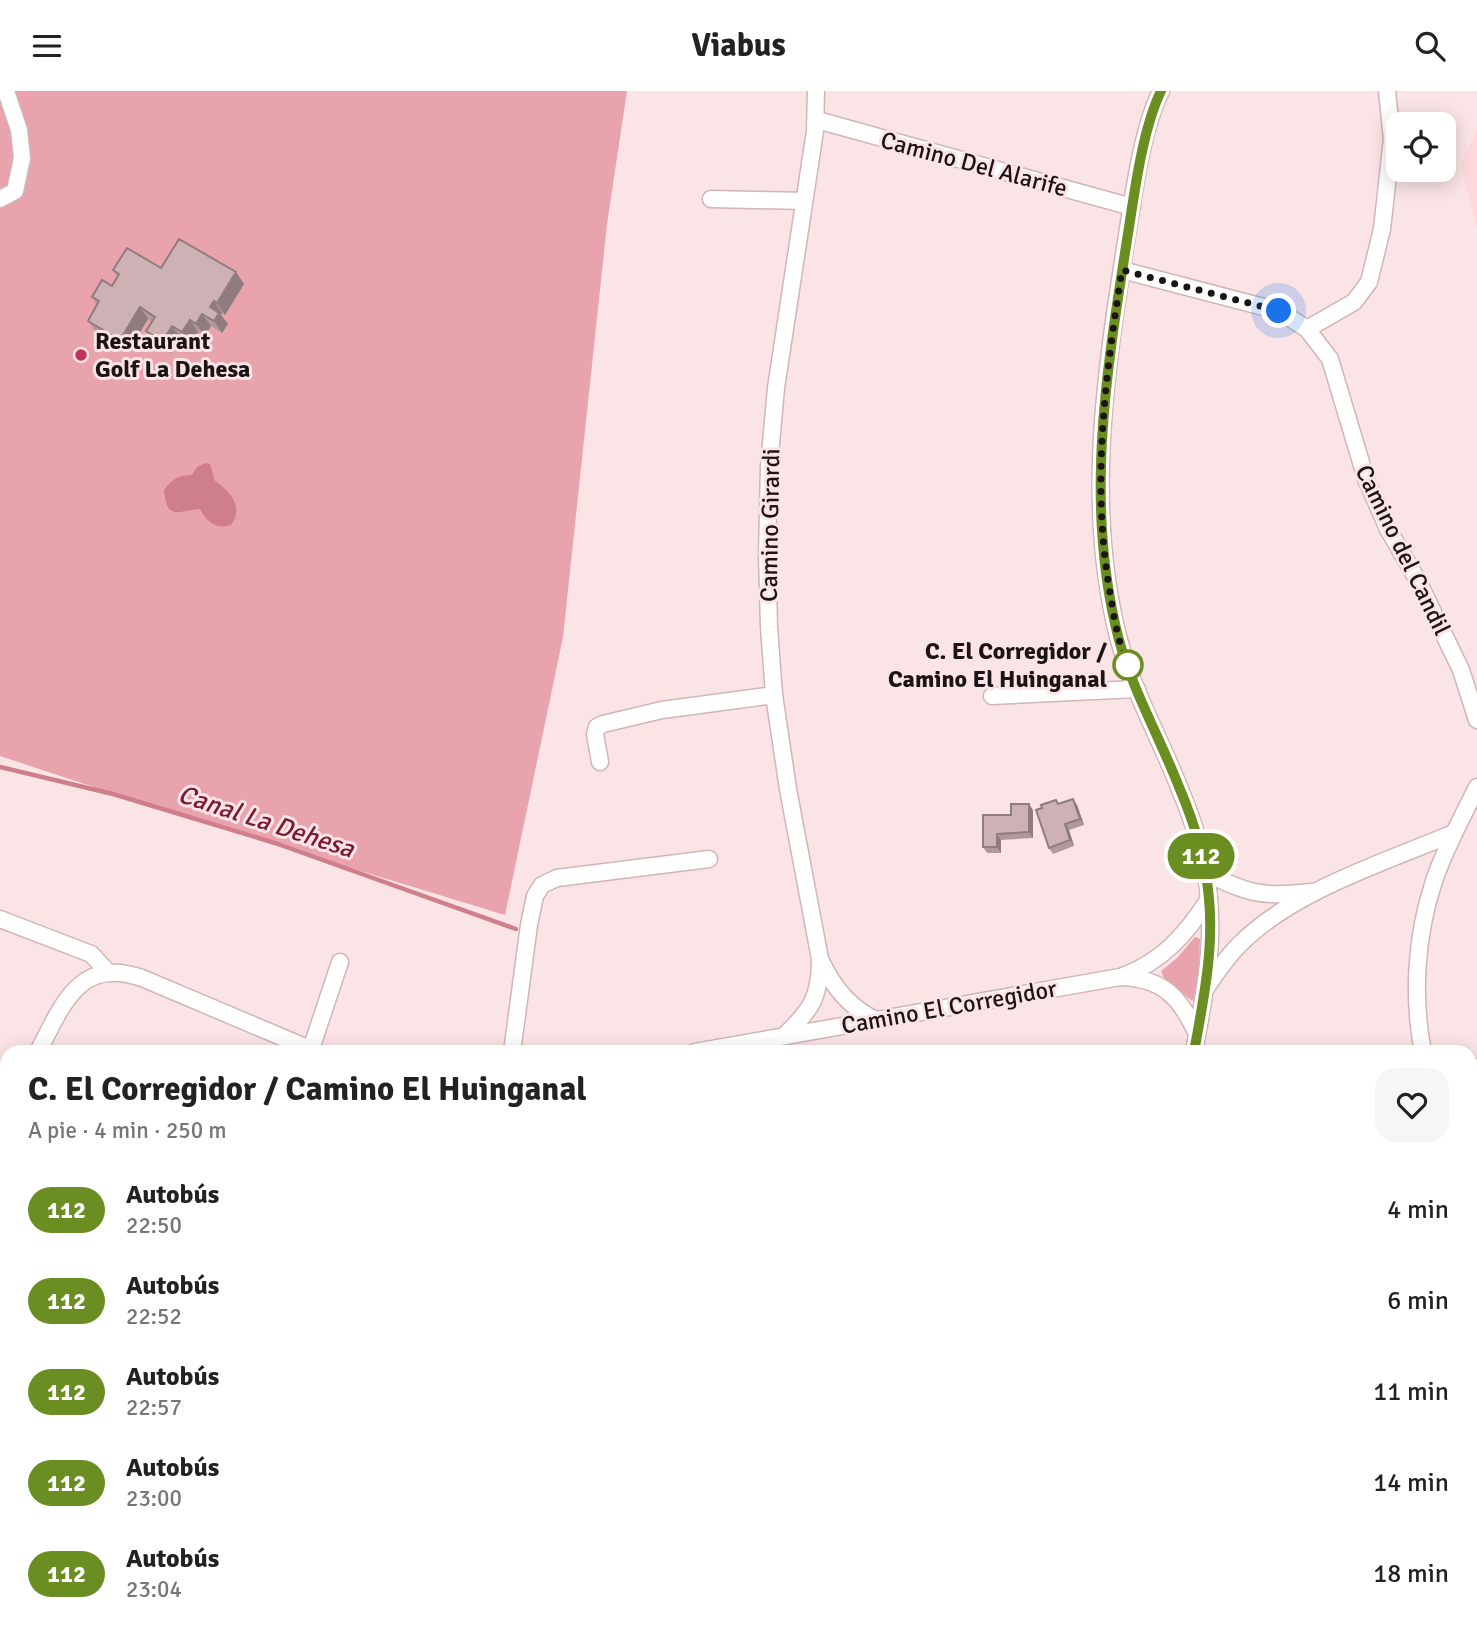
<!DOCTYPE html>
<html lang="es">
<meta charset="utf-8">
<style>
:root{--surface:#fff;--page:#f6f6f6;--text:#222;--muted:#767676}
body{margin:0;font-family:Signika,sans-serif;background:var(--page);color:var(--text);height:100vh;display:flex;flex-direction:column;font-size:26px;white-space:nowrap}
*{box-sizing:border-box;margin:0}
p{font-size:23px;color:var(--muted)}
.icon{flex:none;width:38px;height:38px;fill:none;stroke:currentColor;stroke-width:2;stroke-linecap:round;stroke-linejoin:round}
.map{position:relative;flex:1;overflow:hidden}
.details{position:absolute;left:0px;top:954px;width:1477px;height:590px;display:flex;flex-direction:column;background:var(--surface);border-radius:21px 21px 0 0;box-shadow:0 4px 18px #0003}
.details>*{flex:none}
.badge{padding:0 14px;border-radius:23px;font-size:24px;line-height:46px}
.tools{position:absolute;left:1386px;top:21px;display:grid;gap:14px}
.tools a{display:grid;place-items:center;width:70px;height:70px;border-radius:14px;background:var(--surface);box-shadow:0 4px 18px #0003;font-size:35px}
.you{position:absolute;width:35px;height:35px;margin:-18px;border:5px solid #fff;border-radius:50%;background:#1a73e8;box-shadow:0 0 0 10px #1a73e833}
.map>.badge{position:absolute;translate:-50% -50%;box-shadow:0 0 0 4px #fff}
.round{display:grid;place-items:center;flex:none;width:74px;height:74px;border-radius:21px;background:var(--page)}
.overview{display:flex;align-items:center;justify-content:space-between;height:119px;padding:0 28px}
h1{font-size:33px;font-weight:700;line-height:52px}
ul{padding:0;list-style:none}
li{display:flex;align-items:center;gap:21px;height:91px;padding:0 28px}
li div{flex:1}
li b{display:block;font-size:26px}
li em{font-style:normal}
li .badge{min-width:77px;font-weight:700;text-align:center}
header{display:flex;justify-content:space-between;align-items:center;height:91px;padding:0 28px;background:var(--surface);font-size:32px;font-weight:700}
.map>svg:first-child{display:block}
.built{fill:#ffd8dd}
.green{fill:#e9a3ad}
.water{fill:#cf7e8b}
.lines{fill:none;stroke-linecap:round;stroke-linejoin:round}
.stream{stroke:#cf7e8b;stroke-width:4.5}
.minor-casing{stroke:#d1b5b8;stroke-width:19}
.major-casing{stroke:#d1b5b8;stroke-width:24}
.path{stroke:#b09ea0;stroke-width:2.5;stroke-dasharray:3.5 5;stroke-linecap:butt}
.minor{stroke:#fff;stroke-width:16}
.major{stroke:#fff;stroke-width:21}
.wall{fill:#b0989b}
.shaded-wall{fill:#907c7e}
.building{fill:#cdb1b4;stroke:#907c7e;stroke-width:2}
.line-casing{stroke:#fff;stroke-width:16}
.line{stroke:#6b8e23;stroke-width:10}
.walk{stroke:#1c1314;stroke-width:7;stroke-dasharray:0 12.6}
.poi-dot{fill:#c13159;stroke:#fbe4e6;stroke-width:2.5}
.stop-dot{fill:#fff;stroke:#6b8e23;stroke-width:3.5}
.labels{text-anchor:middle;dominant-baseline:central;stroke-width:6;stroke-linejoin:round;paint-order:stroke}
.street-label{font-size:24px;fill:#1c1314;stroke:#fbe4e6}
.poi-label{font-size:24px;font-weight:bold;fill:#1c1314;stroke:#fbe4e6;text-anchor:start}
.stop-label{font-size:24px;font-weight:bold;fill:#1c1314;stroke:#fbe4e6;text-anchor:end}
.water-label{font-size:26px;font-style:italic;fill:#7b1935;stroke:#fbe4e6}
</style>
<header><svg class="icon" aria-label="menu" viewBox="0 0 24 24"><path d="M4 6h16M4 12h16M4 18h16"/></svg>Viabus<svg class="icon" aria-label="search" viewBox="0 0 24 24"><circle cx="10" cy="10" r="6"/><path d="M15 15l6 6"/></svg></header>
<div class="map">
<svg width="1477" height="1543" viewBox="0 0 1477 1543">
<rect width="100%" height="100%" fill="#fbe4e6"/>
<path class="built" d="M1477,38V137L1461,74Z"/>
<g class="green">
<path d="M0,0H627L607,133L563,546L505,824L187,727L0,665Z"/>
<path d="M1195,846L1200,848L1199,877L1194,908L1192,910L1164,887L1161,880L1177,867Z"/>
</g>
<g class="water">
<path d="M205,372L210,373L215,390C231,401 244,416 231,434C215,438 208,432 200,418C177,420 167,430 164,399C172,388 179,384 192,384L197,376Z"/>
<path d="M1470,1186H1477V1365L1470,1366Z"/>
</g>
<g class="lines">
<path class="stream" d="M0,676L113,703L275,752L516,838"/>
<g class="minor-casing">
<g id="minor">
<path d="M1161,0C1142,38 1134,101 1127,144C1106,278 1084,415 1119,549C1133,600 1160,647 1179,696C1194,731 1206,770 1209,808C1214,859 1203,911 1194,961"/>
<path d="M817,29L1132,116"/>
<path d="M0,108L15,100L22,67L19,39L6,0"/>
<path d="M711,108L804,110"/>
<path d="M1122,179L1279,220L1307,238L1330,268L1366,388L1388,438L1418,490L1461,579L1477,629"/>
<path d="M1307,238L1354,211L1369,191L1382,138L1392,48L1387,0"/>
<path d="M992,605L1137,598"/>
<path d="M600,671L595,643L597,636L603,633L662,619L774,604"/>
<path d="M1204,781C1246,802 1263,807 1310,801"/>
<path d="M0,828L91,863L109,882"/>
<path d="M821,870C833,896 850,917 876,929"/>
<path d="M1123,885C1163,870 1186,843 1209,808"/>
<path d="M1206,897C1216,882 1226,867 1239,854C1292,800 1385,771 1454,742"/>
<path d="M784,945C811,919 820,907 820,868L788,698L774,604L769,536L767,463L769,375L776,297L815,40L816,0"/>
<path d="M311,958L340,871"/>
<path d="M38,961C62,915 79,865 142,887L317,961"/>
<path d="M512,961L529,834L535,805L542,794L557,787L709,768"/>
<path d="M695,961L1120,886C1163,887 1180,906 1197,943"/>
<path d="M1423,961C1412,905 1416,844 1434,790C1445,757 1462,727 1477,696"/>
<path d="M1470,977L1477,976"/>
<path d="M0,1032L7,1019"/>
<path d="M0,1075L7,1079"/>
<path d="M1470,1134H1477"/>
<path d="M1470,1152L1477,1150"/>
<path d="M0,1241L7,1242"/>
<path d="M546,1536L548,1543"/>
<path d="M236,1538L239,1543"/>
<path d="M873,1543L875,1536"/>
<path d="M1159,1543L1161,1536"/>
<path d="M1287,1543L1289,1536"/>
<path d="M1355,1543L1357,1536"/>
</g>
</g>
<g class="major-casing">
<g id="major">
<path d="M0,1419L7,1417"/>
<path d="M667,1543L724,1539L841,1543"/>
<path d="M1052,1543L1053,1536"/>
<path d="M1074,1543L1076,1536"/>
</g>
</g>
<path class="path" d="M1470,1115L1477,1114"/>
<use href="#minor" class="minor"/>
<use href="#major" class="major"/>
</g>
<g class="wall">
<path d="M161,177L236,181L244,193L225,224L222,222L221,224L228,233L222,242L211,235L205,245L198,241L191,253L181,247L171,262L154,252L146,240L152,231L148,228L128,261L96,241L88,230L97,214L92,206L112,195L117,186L113,179Z"/>
<path d="M1056,709L1059,713L1077,714L1084,734L1069,739L1074,755L1053,763L1049,757L1042,717Z"/>
<path d="M1033,719V747L1001,749V762H987L983,756L1011,724Z"/>
<path d="M1477,1033V1087L1473,1088L1470,1084V1035Z"/>
<path d="M0,1457L2,1460L7,1490V1504L0,1505Z"/>
</g>
<g class="shaded-wall">
<path d="M236,181L244,193L225,224L217,212Z"/>
<path d="M214,210L222,222L221,224L228,233L222,242L214,230L210,216Z"/>
<path d="M140,216L148,228L128,261L120,249Z"/>
<path d="M202,223L211,235L205,245L196,233Z"/>
<path d="M190,229L198,241L191,253L182,241Z"/>
<path d="M172,235L181,247L171,262L163,250Z"/>
<path d="M1073,708L1077,714L1084,734L1080,728Z"/>
<path d="M1029,713L1033,719V747L1029,741Z"/>
<path d="M1065,733L1069,739L1074,755L1070,749Z"/>
<path d="M997,743L1001,749V762L997,756Z"/>
<path d="M0,1457L2,1460L7,1490V1500L3,1494L0,1477Z"/>
<path d="M1473,1482L1477,1488V1526L1472,1543H1454L1456,1536H1470V1491Z"/>
</g>
<g class="building">
<path d="M179,148L236,181L217,212L214,210L210,216L219,222L214,230L202,223L196,233L190,229L182,241L172,235L163,250L146,240L155,226L140,216L120,249L88,230L99,210L92,206L102,189L112,195L119,183L113,179L127,157L161,177Z"/>
<path d="M1073,708L1080,728L1065,733L1070,749L1049,757L1036,719L1042,717L1041,714L1056,709L1058,713Z"/>
<path d="M1011,713H1029V741L997,743V756H983V724H1011Z"/>
<path d="M1477,1033V1081L1470,1082V1035Z"/>
<path d="M1470,1447L1477,1450V1484L1473,1482L1470,1491Z"/>
<path d="M0,1477L3,1494L0,1495Z"/>
<path d="M1423,1536H1456L1454,1543H1421Z"/>
</g>
<g class="lines">
<g class="line-casing">
<path id="line" d="M1161,0C1142,39 1134,105 1127,149C1106,282 1084,416 1119,549C1133,600 1160,647 1179,696C1194,731 1206,770 1209,808C1214,859 1203,911 1194,961"/>
</g>
<use href="#line" class="line"/>
<path class="walk" d="M1128,574C1118,552 1114,526 1110,502C1091,394 1105,286 1122,179L1279,220"/>
</g>
<circle class="poi-dot" cx="81" cy="264" r="7"/>
<circle class="stop-dot" cx="1128" cy="574" r="14"/>
<g class="labels">
<g class="street-label">
<text transform="translate(974 73) rotate(15)">Camino Del Alarife</text>
<text transform="translate(770 434) rotate(-89)">Camino Girardi</text>
<text transform="translate(1403 459) rotate(64)">Camino del Candil</text>
<text transform="translate(949 916) rotate(-10)">Camino El Corregidor</text>
</g>
<g class="poi-label">
<text x="95" y="250">Restaurant<tspan x="95" dy="28">Golf La Dehesa</tspan></text>
</g>
<g class="stop-label">
<text x="1107" y="560">C. El Corregidor /<tspan x="1107" dy="28">Camino El Huinganal</tspan></text>
</g>
<g class="water-label">
<text transform="translate(266 731) rotate(18)">Canal La Dehesa</text>
</g>
</g>
</svg>
<div class="tools">
<a><svg class="icon" aria-label="locate" viewBox="0 0 24 24"><circle cx="12" cy="12" r="6"/><path d="M12 2v4M12 18v4M2 12h4M18 12h4"/></svg></a>
</div>
<div class="you" style="left:1279px;top:220px"></div>
<b class="badge" style="left:1201px;top:765px;background:#6b8e23;color:#fff">112</b>
<section class="details">
<div class="overview"><div><h1>C. El Corregidor / Camino El Huinganal</h1><p>A pie · 4 min · 250 m</p></div><a class="round"><svg class="icon" aria-label="heart" viewBox="0 0 24 24"><path d="M12 20l-8-8c-3-5 5-10 8-4 3-6 11-1 8 4z"/></svg></a></div>
<ul>
<li><span class="badge" style="background:#6b8e23;color:#fff">112</span><div><b>Autobús</b><p>22:50</p></div><em>4 min</em></li>
<li><span class="badge" style="background:#6b8e23;color:#fff">112</span><div><b>Autobús</b><p>22:52</p></div><em>6 min</em></li>
<li><span class="badge" style="background:#6b8e23;color:#fff">112</span><div><b>Autobús</b><p>22:57</p></div><em>11 min</em></li>
<li><span class="badge" style="background:#6b8e23;color:#fff">112</span><div><b>Autobús</b><p>23:00</p></div><em>14 min</em></li>
<li><span class="badge" style="background:#6b8e23;color:#fff">112</span><div><b>Autobús</b><p>23:04</p></div><em>18 min</em></li>
</ul>
</section>
</div>
